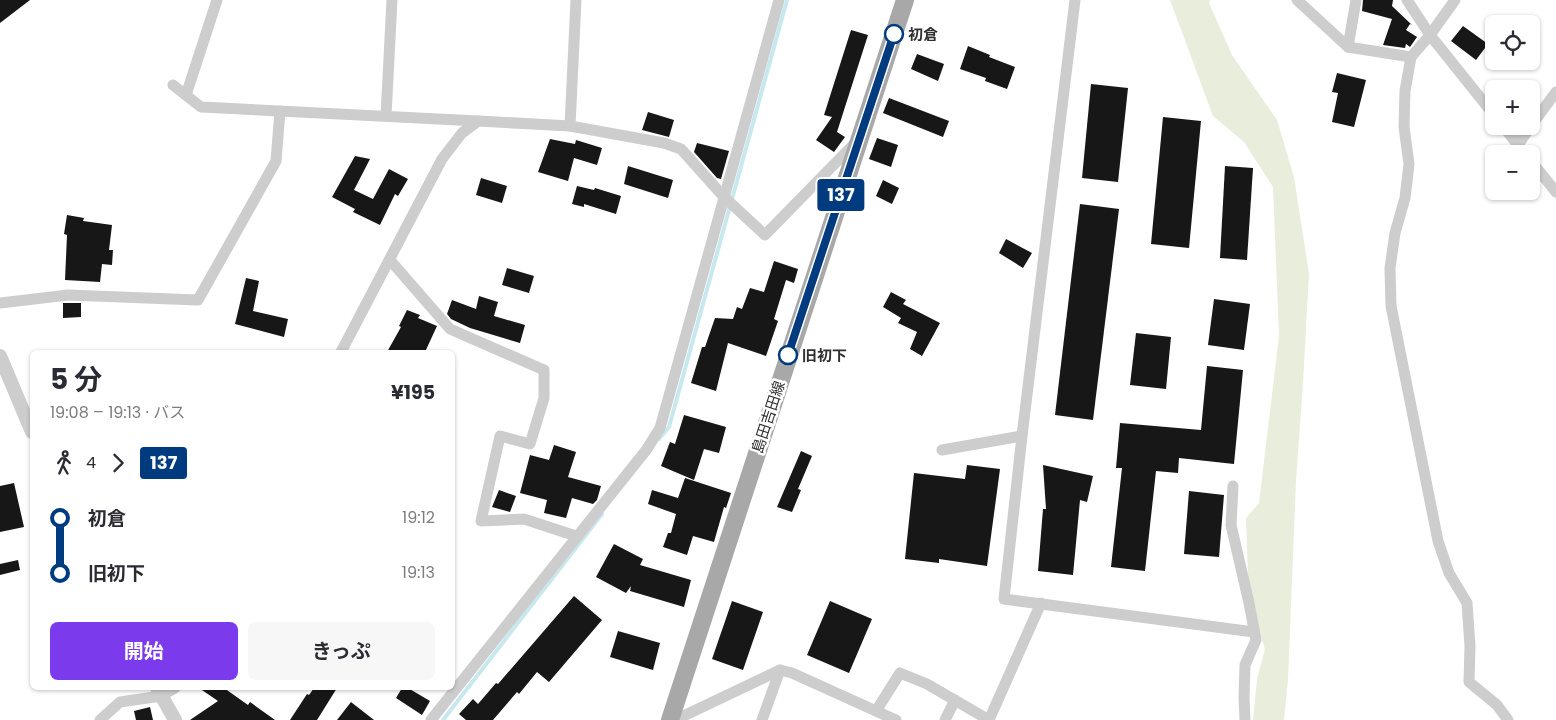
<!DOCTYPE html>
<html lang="ja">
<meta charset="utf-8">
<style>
:root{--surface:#fff;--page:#f7f7f7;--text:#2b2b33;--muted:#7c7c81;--accent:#7c3aed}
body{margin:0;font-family:Poppins,"Noto Sans JP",sans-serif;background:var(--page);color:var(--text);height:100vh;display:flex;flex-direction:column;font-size:19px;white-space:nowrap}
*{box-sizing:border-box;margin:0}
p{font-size:16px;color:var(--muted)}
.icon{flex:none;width:28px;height:28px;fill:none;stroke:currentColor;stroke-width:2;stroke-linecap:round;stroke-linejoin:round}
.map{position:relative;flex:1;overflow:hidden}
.details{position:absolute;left:30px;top:350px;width:425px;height:340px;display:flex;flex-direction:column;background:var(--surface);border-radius:8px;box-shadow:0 1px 4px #0004}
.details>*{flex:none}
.badge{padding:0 10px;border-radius:4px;font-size:18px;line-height:32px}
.buttons{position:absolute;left:1485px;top:15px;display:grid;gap:10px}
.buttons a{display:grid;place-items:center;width:55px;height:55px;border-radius:8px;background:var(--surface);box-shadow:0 1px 4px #0004;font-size:25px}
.map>.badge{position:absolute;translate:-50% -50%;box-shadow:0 0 0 2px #fff}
.legs{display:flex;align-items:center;gap:8px;height:55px;padding:0 20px;font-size:16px}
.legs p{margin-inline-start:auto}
.overview{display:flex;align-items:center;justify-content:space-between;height:85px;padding:0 20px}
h1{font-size:28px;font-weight:700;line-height:38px}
.button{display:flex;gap:10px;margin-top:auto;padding:10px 20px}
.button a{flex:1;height:58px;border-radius:8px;background:var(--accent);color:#fff;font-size:20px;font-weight:700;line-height:58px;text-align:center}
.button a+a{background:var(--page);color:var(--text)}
ul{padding:0 20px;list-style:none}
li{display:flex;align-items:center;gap:18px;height:55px;font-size:19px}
li i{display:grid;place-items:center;width:8px;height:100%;margin:0 6px;background:currentColor}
li i::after{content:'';width:12px;height:12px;margin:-6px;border:4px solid;border-radius:50%;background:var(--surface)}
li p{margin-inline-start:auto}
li:first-child i{background:linear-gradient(#0000 50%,currentColor 0)}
li:last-child i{background:linear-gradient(currentColor 50%,#0000 0)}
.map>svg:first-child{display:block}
.green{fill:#e9eedc}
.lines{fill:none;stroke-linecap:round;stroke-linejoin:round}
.stream{stroke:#c7e8ef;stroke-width:4}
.building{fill:#171717}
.minor{stroke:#cdcdcd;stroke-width:11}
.tertiary{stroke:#cdcdcd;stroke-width:14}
.primary{stroke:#a8a8a8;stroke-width:18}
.line-1-casing{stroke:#fff;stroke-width:11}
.line-1{stroke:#003b80;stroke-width:8}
.stop-1-dot{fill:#fff;stroke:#003b80;stroke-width:2.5}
.labels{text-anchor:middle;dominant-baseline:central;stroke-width:5;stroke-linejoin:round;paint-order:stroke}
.stop-label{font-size:15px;font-weight:bold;fill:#303030;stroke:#fff;text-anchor:start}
.street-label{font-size:15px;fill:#303030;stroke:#fff}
</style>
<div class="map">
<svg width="1556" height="720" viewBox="0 0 1556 720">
<rect width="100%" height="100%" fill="#fff"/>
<path class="green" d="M1170,0H1210L1209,3L1232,55L1277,120L1294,177L1309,274L1303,383L1296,481L1288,680L1284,720H1253L1257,679L1265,649L1249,603L1246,518L1259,503L1279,336L1273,187L1244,142L1213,116Z"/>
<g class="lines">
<g class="stream">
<path d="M659,439L669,427L787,0"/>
<path d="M443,720L602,514"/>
</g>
</g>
<g class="building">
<path d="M0,0H30L0,23Z"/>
<path d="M1363,0H1393L1392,6L1412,25L1410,24L1406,30L1417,37L1410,47L1406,44L1405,48L1383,45L1392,19L1362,11Z"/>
<path d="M1463,26L1488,44L1476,60L1451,41Z"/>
<path d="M851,30L868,35L837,132L845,137L834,152L816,140L832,117L824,115Z"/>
<path d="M968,46L990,55L989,57L1015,67L1007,89L985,81L986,78L960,69Z"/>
<path d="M917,54L944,64L938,81L911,69Z"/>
<path d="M1337,73L1366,80L1354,127L1332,122L1338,93L1332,92Z"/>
<path d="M1091,84L1128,88L1118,182L1082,178Z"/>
<path d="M889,98L949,121L943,137L883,113Z"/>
<path d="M648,112L674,120L669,137L642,130Z"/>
<path d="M1163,117L1201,121L1189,248L1151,244Z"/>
<path d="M877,138L898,145L891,167L869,159Z"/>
<path d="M550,139L575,144L576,140L602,148L597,165L574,158L568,181L538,172Z"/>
<path d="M697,143L729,151L721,179L717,178L694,152Z"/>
<path d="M355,156L370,159L354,190L373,199L389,169L408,179L398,196L395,194L380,225L353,212L355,209L332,197Z"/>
<path d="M628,166L673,180L668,198L624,184Z"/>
<path d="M1225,166L1253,168L1247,260L1220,258Z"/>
<path d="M481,178L507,186L502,203L476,195Z"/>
<path d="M883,180L899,188L892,204L876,196Z"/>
<path d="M577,186L594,190L595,188L621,196L616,214L584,204V207L572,204Z"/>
<path d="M1080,204L1119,209L1093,420L1055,415Z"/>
<path d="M67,215L84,218L83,221L112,225L109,250H113L112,265L102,264L100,282L65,280L67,235L64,234Z"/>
<path d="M1006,239L1032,253L1023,268L999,253Z"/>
<path d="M774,261L798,269L794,283L786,280L774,319L778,321L766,356L728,343L716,391L691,383L702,347H705L715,318L733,319L737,307L742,309L750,288L764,292Z"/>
<path d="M507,268L534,276L529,293L502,285Z"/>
<path d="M246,278L259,281L253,311L288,319L284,337L235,324Z"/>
<path d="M891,292L906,300L903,304L940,323L922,356L910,349L917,332L898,323L901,318L883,307Z"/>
<path d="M479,296L498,302L494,316L525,325L520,343L470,328L451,319L447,314L452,300L476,309Z"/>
<path d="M1214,299L1250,304L1244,350L1208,345Z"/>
<path d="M63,303H81V317L63,318Z"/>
<path d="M407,310L420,315L418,318L437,326L425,352H387L401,327L399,326Z"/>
<path d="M1136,333L1171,337L1166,389L1130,385Z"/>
<path d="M1207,366L1243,370L1234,464L1179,458L1178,473L1156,471L1145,571L1111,567L1122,468H1116L1120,423L1201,430Z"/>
<path d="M684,415L726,427L719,453L704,449L694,480L661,466L670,442L675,444Z"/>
<path d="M554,445L576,452L568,477L601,486L597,500L593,504L572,498L566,518L544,513L547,500L520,493L530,455L549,460Z"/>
<path d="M801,451L812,456L798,489L801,490L792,512L777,507Z"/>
<path d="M967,465L1000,469L987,566L939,559V563L905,559L914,473L965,479Z"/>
<path d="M1043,465L1093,476L1087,502L1080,500L1073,575L1038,571L1043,509H1046Z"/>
<path d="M685,478L731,493L726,508L724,507L714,542L693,536L687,555L663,547L668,533H671L676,514L648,504L652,490L678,498Z"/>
<path d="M14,483L24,527L0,532V486Z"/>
<path d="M499,490L516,496L510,512L492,507Z"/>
<path d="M1189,491L1224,495L1219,557L1184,554Z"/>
<path d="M614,544L643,559L640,565L691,580L684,607L630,591L631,586L626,593L596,577Z"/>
<path d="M18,560L20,570L0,575V564Z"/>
<path d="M574,596L602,620L549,682L537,672L519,694L517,692L493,720H466L459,714L473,699L478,704L496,683L498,684Z"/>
<path d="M732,601L763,612L743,670L712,659Z"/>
<path d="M830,601L872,619L849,673L807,655Z"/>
<path d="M618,631L660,643L653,670L610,657Z"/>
<path d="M199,688H224L248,705L250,702L275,720H190L218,701Z"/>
<path d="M314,688H337L317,720H290L307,694L309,695Z"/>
<path d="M402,688H408L430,701L422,715L396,698Z"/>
<path d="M351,702L374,720H337Z"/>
<path d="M150,707L153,720H136L134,711Z"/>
</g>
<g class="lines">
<g class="minor">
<path d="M1297,0L1348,47L1411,57"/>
<path d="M1407,0L1430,35L1494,115"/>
<path d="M1455,0L1430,35L1411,57L1405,91L1404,127L1409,164L1405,198L1395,233L1390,268L1391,306L1438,541L1449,573L1467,603L1470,646L1469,682L1497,705L1508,720"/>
<path d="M1348,47L1356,0"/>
<path d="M173,85L201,107L478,121"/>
<path d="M186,95L217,0"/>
<path d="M386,116L392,0"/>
<path d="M570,126L576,0"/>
<path d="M1503,126L1525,154"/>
<path d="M1531,126L1556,92"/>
<path d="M1518,145L1531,126"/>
<path d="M1531,161L1556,192"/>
<path d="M390,260L450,329L544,370V398L530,444L500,436L481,521L524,519L576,536"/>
<path d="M0,303L68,295L198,300L276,161L280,111"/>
<path d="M341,352L442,159L462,133L478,121L570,126L664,143L681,149L724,197L765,235L857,141"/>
<path d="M1022,436L1075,0"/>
<path d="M942,450L1022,436L1004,599L1254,632"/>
<path d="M1233,486L1231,525L1249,603L1256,640L1245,665L1244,698L1245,720"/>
<path d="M876,711L896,720"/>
<path d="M100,720L120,702L161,696L175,688"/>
<path d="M431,720L647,449L660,428L779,0"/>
<path d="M675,720L780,670L792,673L876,711L900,673L927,684L989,720L1041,603"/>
<path d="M762,720L780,670"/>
<path d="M945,720L955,700"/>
</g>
<g class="tertiary">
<path d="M0,356L32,432"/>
<path d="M157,688L175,720"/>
</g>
<path class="primary" d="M670,720L905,0"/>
</g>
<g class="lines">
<g class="line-1-casing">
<path id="line-1" d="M788,355L894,34"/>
</g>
<use href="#line-1" class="line-1"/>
</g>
<g class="stop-1-dot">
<circle cx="894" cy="34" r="9"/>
<circle cx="788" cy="355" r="9"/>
</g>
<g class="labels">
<g class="stop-label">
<text x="908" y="34">初倉</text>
<text x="802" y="355">旧初下</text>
</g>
<g class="street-label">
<text transform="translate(768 417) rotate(-72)">島田吉田線</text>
</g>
</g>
</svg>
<div class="buttons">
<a><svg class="icon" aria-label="locate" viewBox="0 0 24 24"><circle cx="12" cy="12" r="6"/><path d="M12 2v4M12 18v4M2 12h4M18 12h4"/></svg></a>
<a>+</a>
<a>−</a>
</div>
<b class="badge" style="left:841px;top:195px;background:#003b80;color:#fff">137</b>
<section class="details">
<div class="overview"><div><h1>5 分</h1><p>19:08 – 19:13 · バス</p></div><b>¥195</b></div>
<div class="legs"><svg class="icon" aria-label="walk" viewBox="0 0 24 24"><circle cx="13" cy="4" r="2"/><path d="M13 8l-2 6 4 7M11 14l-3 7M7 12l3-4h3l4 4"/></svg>4<svg class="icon" aria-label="forward" viewBox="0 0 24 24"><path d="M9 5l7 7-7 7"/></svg><b class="badge" style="background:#003b80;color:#fff">137</b></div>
<ul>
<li><i style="color:#003b80"></i><b>初倉</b><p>19:12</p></li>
<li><i style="color:#003b80"></i><b>旧初下</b><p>19:13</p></li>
</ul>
<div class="button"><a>開始</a><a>きっぷ</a></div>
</section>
</div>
